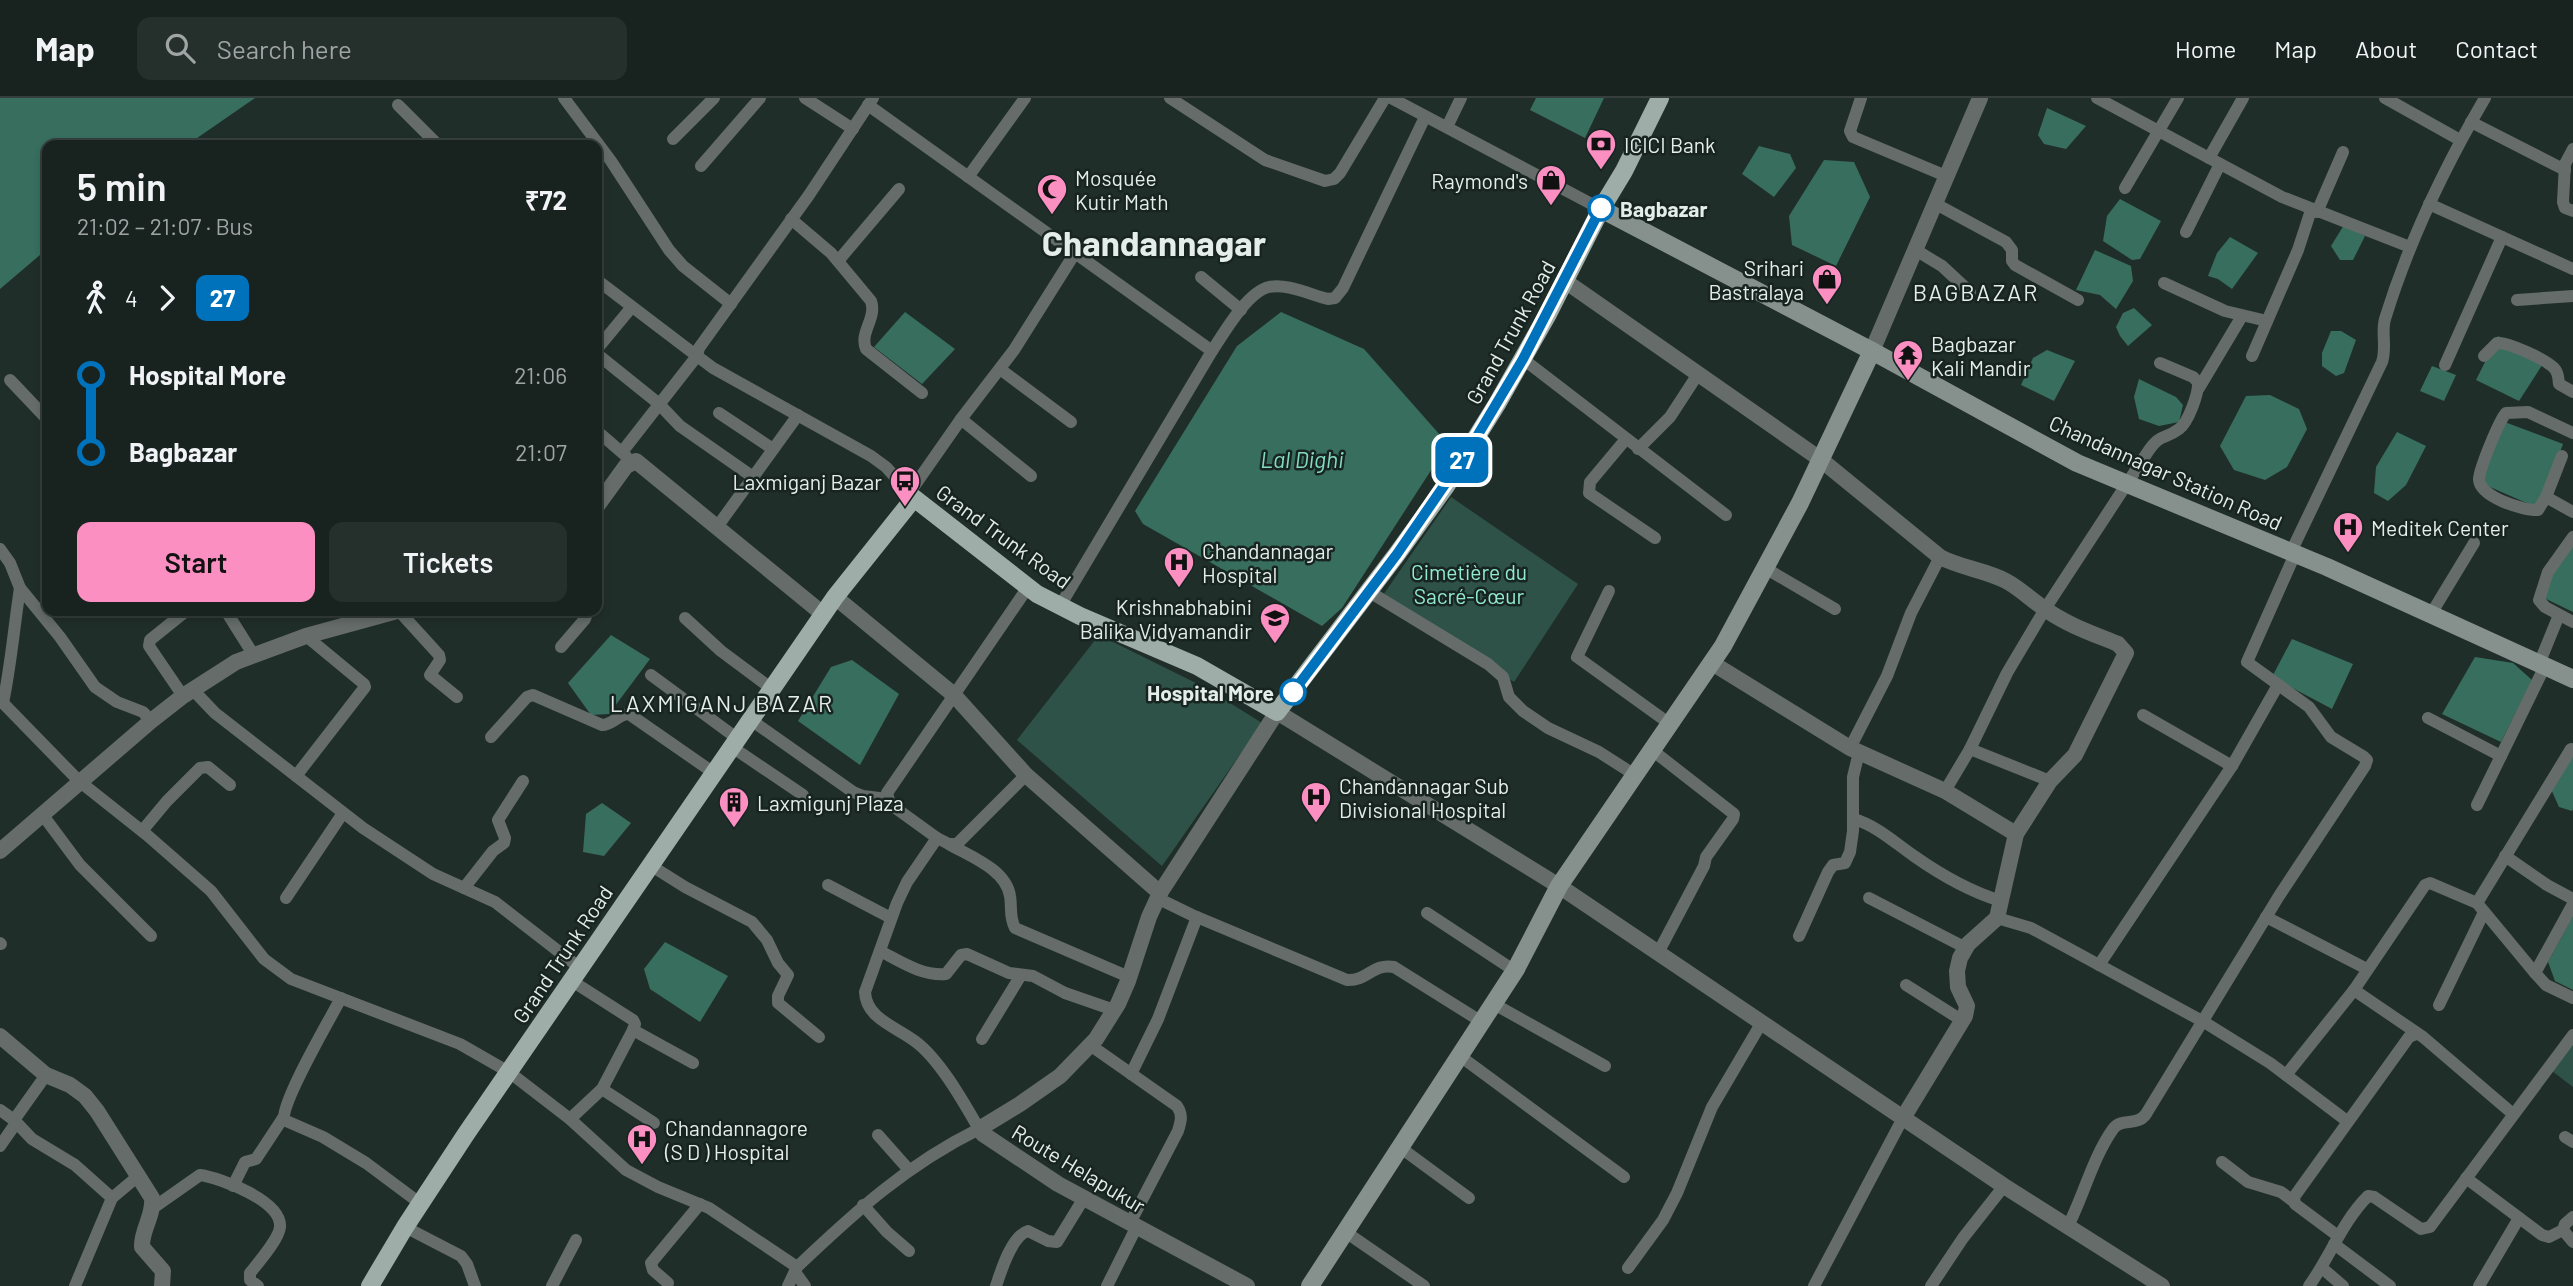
<!DOCTYPE html>
<meta charset="utf-8">
<style>
:root{--surface:#18221f;--page:#252f2c;--text:#f1f3f6;--muted:#9fa4a4;--line:#363f3d;--accent:#fc8fc1}
body{margin:0;font-family:Barlow,sans-serif;background:var(--page);color:var(--text);height:100vh;display:flex;flex-direction:column;font-size:26px;white-space:nowrap}
*{box-sizing:border-box;margin:0}
p{font-size:23px;color:var(--muted)}
.icon{flex:none;width:38px;height:38px;fill:none;stroke:currentColor;stroke-width:2;stroke-linecap:round;stroke-linejoin:round}
.map{position:relative;flex:1;overflow:hidden}
.details{position:absolute;left:42px;top:42px;width:560px;height:476px;display:flex;flex-direction:column;background:var(--surface);border-radius:14px;box-shadow:0 4px 10px #0003,0 0 0 2px var(--line)}
.details>*{flex:none}
.badge{padding:0 14px;border-radius:10px;font-size:24px;line-height:46px}
.map>.badge{position:absolute;translate:-50% -50%;box-shadow:0 0 0 4px #fff}
.legs{display:flex;align-items:center;gap:10px;height:77px;padding:0 35px;font-size:23px}
.legs p{margin-inline-start:auto}
.headline{display:flex;align-items:center;justify-content:space-between;height:119px;padding:0 35px}
h1{font-size:38px;font-weight:600;line-height:52px}
.button{display:flex;gap:14px;margin-top:auto;padding:14px 35px}
.button a{flex:1;height:80px;border-radius:14px;background:var(--accent);color:#111;font-size:28px;font-weight:600;line-height:80px;text-align:center}
.button a+a{background:var(--page);color:var(--text)}
ul{padding:0 35px;list-style:none}
li{display:flex;align-items:center;gap:24px;height:77px;font-size:26px}
li i{display:grid;place-items:center;width:10px;height:100%;margin:0 9px;background:currentColor}
li i::after{content:'';width:18px;height:18px;margin:-9px;border:5px solid;border-radius:50%;background:var(--surface)}
li p{margin-inline-start:auto}
li:first-child i{background:linear-gradient(#0000 50%,currentColor 0)}
li:last-child i{background:linear-gradient(currentColor 50%,#0000 0)}
header{display:flex;align-items:center;gap:42px;box-sizing:border-box;height:98px;padding:0 35px;background:var(--surface);border-bottom:2px solid var(--line)}
header strong{font-size:33px}
nav{display:flex;gap:38px;margin-inline-start:auto;font-size:24px}
.search{width:490px;height:63px;background:var(--page);display:flex;align-items:center;gap:18px;box-sizing:border-box;padding:0 24px;border-radius:14px;color:var(--muted);font-size:26px}
.map>svg:first-child{display:block}
.green{fill:#2e5247}
.water{fill:#386e5e}
.lines{fill:none;stroke-linecap:round;stroke-linejoin:round}
.minor{stroke:#656c69;stroke-width:12}
.tertiary{stroke:#656c69;stroke-width:16}
.secondary{stroke:#86918d;stroke-width:18}
.primary{stroke:#9fada8;stroke-width:18}
.line-1-casing{stroke:#fff;stroke-width:16}
.line-1{stroke:#0072bc;stroke-width:10}
.stop-1-dot{fill:#fff;stroke:#0072bc;stroke-width:3.5}
.labels{text-anchor:middle;dominant-baseline:central;stroke-width:5;stroke-linejoin:round;paint-order:stroke}
.poi-label{font-size:21px;fill:#e5edea;stroke:#172420;text-anchor:start}
.stop-label{font-size:21px;font-weight:bold;fill:#e5edea;stroke:#172420;text-anchor:start}
.street-label{font-size:21px;fill:#e5edea;stroke:#172420}
.park-label{font-size:21px;fill:#92eacf;stroke:#172420}
.neighbourhood-label{font-size:23px;letter-spacing:2px;fill:#e5edea;stroke:#172420}
.water-label{font-size:23px;font-style:italic;fill:#84dbc0;stroke:#172420}
.town-label{font-size:35px;font-weight:bold;fill:#e5edea;stroke:#172420}
</style>
<header>
<strong>Map</strong>
<div class="search"><svg class="icon" aria-label="search" viewBox="0 0 24 24"><circle cx="10" cy="10" r="6"/><path d="M15 15l6 6"/></svg>Search here</div>
<nav><a>Home</a><a>Map</a><a>About</a><a>Contact</a></nav>
</header>
<div class="map">
<svg width="2573" height="1188" viewBox="0 0 2573 1188">
<rect width="100%" height="100%" fill="#202e29"/>
<g class="green">
<path d="M1451,399L1578,486L1514,584L1381,500Z"/>
<path d="M1099,537L1206,590L1262,625L1162,768L1017,642Z"/>
<path d="M2573,944V989L2552,973Z"/>
</g>
<g class="water">
<path d="M0,0H255L187,47H47V151L0,191Z"/>
<path d="M1536,0H1604L1585,40L1530,12Z"/>
<path d="M2047,10L2086,28L2066,51L2044,46L2038,37Z"/>
<path d="M1759,48L1790,56L1796,70L1774,99L1742,76Z"/>
<path d="M1824,62L1854,64L1870,99L1836,168L1792,147L1789,118Z"/>
<path d="M2120,101L2161,123L2140,161L2132,162L2103,143L2107,118Z"/>
<path d="M2344,127L2365,138L2353,162H2340L2331,148Z"/>
<path d="M2230,139L2258,155L2232,191L2218,181L2208,178L2217,155Z"/>
<path d="M2095,152L2131,168L2133,183L2116,211L2100,197L2076,192Z"/>
<path d="M2134,210L2152,227L2128,248L2120,238L2116,229L2123,215Z"/>
<path d="M905,214L955,251L922,286L874,249Z"/>
<path d="M1281,214L1364,251L1448,346L1342,510L1322,528L1143,426L1135,413L1237,248Z"/>
<path d="M2331,233H2341L2356,242L2344,275L2336,278L2322,268V255Z"/>
<path d="M2498,238L2546,261L2519,303L2476,282Z"/>
<path d="M2047,252L2075,263L2054,303L2021,287L2033,260Z"/>
<path d="M2432,268L2456,277L2444,303L2420,293Z"/>
<path d="M2139,281L2176,299L2183,307L2179,324L2159,328L2139,321L2134,299Z"/>
<path d="M2270,297L2299,311L2307,331L2287,369L2265,382L2234,372L2220,348L2246,298Z"/>
<path d="M2502,323L2563,346L2538,410L2481,385Z"/>
<path d="M2397,334L2426,348L2406,387L2388,403L2374,395L2376,369Z"/>
<path d="M2573,442V514L2538,497Z"/>
<path d="M611,537L650,561L609,616L591,617L568,585Z"/>
<path d="M2292,541L2353,566L2332,611L2272,579Z"/>
<path d="M2475,559L2513,565L2532,582L2501,644L2442,616Z"/>
<path d="M852,562L899,596L860,667L798,623L831,569Z"/>
<path d="M2573,655V711L2572,713L2559,709L2551,691Z"/>
<path d="M602,705L631,725L604,758L583,754L586,716Z"/>
<path d="M2573,818V892L2555,883L2548,864Z"/>
<path d="M665,844L728,878L700,924L650,891L644,871Z"/>
</g>
<g class="lines">
<g class="minor">
<path d="M564,0L611,63L669,152L683,168L731,206"/>
<path d="M805,0L853,31"/>
<path d="M873,0L809,97L699,250L697,258L713,270L871,358L886,369L914,400"/>
<path d="M1170,0L1265,62L1325,83L1334,81L1340,75L1385,0"/>
<path d="M1391,0L1601,111"/>
<path d="M1861,0L1850,33L1853,39L1946,78"/>
<path d="M2097,0L2282,99L2410,149"/>
<path d="M2385,0L2460,42"/>
<path d="M398,7L438,47"/>
<path d="M868,7L1212,253"/>
<path d="M2471,24L2565,72"/>
<path d="M1447,29L1461,0"/>
<path d="M673,41L714,0"/>
<path d="M2573,51L2565,66L2563,104L2565,110L2573,113"/>
<path d="M2209,60L2243,0"/>
<path d="M701,68L760,0"/>
<path d="M968,79L1025,0"/>
<path d="M2125,90L2178,0"/>
<path d="M1934,105L2006,144L2012,152V163L2015,167L2078,202"/>
<path d="M2429,106L2573,171"/>
<path d="M2317,114L2343,54"/>
<path d="M791,121L831,155L871,203C877,221 859,234 866,251L922,295"/>
<path d="M2186,134L2220,66"/>
<path d="M1914,151L1942,168L1970,194"/>
<path d="M838,163L899,91"/>
<path d="M1201,179L1241,212"/>
<path d="M597,182L697,258L622,354"/>
<path d="M2164,185L2225,213L2267,223"/>
<path d="M2517,202L2573,198"/>
<path d="M597,251L631,210"/>
<path d="M597,256L658,305L680,328L753,379"/>
<path d="M2252,258L2298,152L2311,112"/>
<path d="M2484,258L2497,245C2508,244 2545,261 2554,270C2559,275 2558,280 2559,286L2573,294"/>
<path d="M1523,261L1726,417"/>
<path d="M2445,267L2502,139"/>
<path d="M1000,271L1071,324"/>
<path d="M10,282L47,321"/>
<path d="M2199,290L2242,218"/>
<path d="M719,315L773,351"/>
<path d="M961,321L1031,378"/>
<path d="M597,333L626,358"/>
<path d="M1626,341L1590,384L1589,395L1655,440"/>
<path d="M1638,351L1670,319L1698,276"/>
<path d="M2562,358L2546,399L2538,412C2524,413 2479,399 2479,381C2480,369 2499,323 2506,315L2528,314L2573,335"/>
<path d="M910,394L961,321L1014,252L1075,155"/>
<path d="M2546,399L2573,414"/>
<path d="M717,429L798,317"/>
<path d="M2573,439L2548,474L2539,502L2545,509L2573,524"/>
<path d="M0,451L10,465L20,490L60,539L95,589L117,604L143,614L151,623"/>
<path d="M2291,454L2382,264C2387,249 2381,235 2385,221C2409,143 2444,70 2485,0"/>
<path d="M1765,470L1835,511"/>
<path d="M1368,493L1488,566L1503,579L1509,599L1523,613L1548,630L1599,654L1635,677"/>
<path d="M1609,493L1577,559L1670,626"/>
<path d="M1060,508L1212,253C1224,235 1247,194 1269,189C1286,185 1311,197 1328,201L1335,200L1343,190L1425,19"/>
<path d="M226,513L253,556"/>
<path d="M399,513L439,557L440,562L430,577L457,599"/>
<path d="M2431,516L2474,445"/>
<path d="M685,520L721,553L772,591"/>
<path d="M561,549L585,521L588,513"/>
<path d="M2539,566L2559,517"/>
<path d="M651,577L738,641"/>
<path d="M193,592L215,615L363,730L433,776L495,804L580,870"/>
<path d="M183,598L149,548L150,542L186,513"/>
<path d="M0,602L79,683L147,737L211,793L264,861L291,881L460,946L509,974L570,1021L626,1072L658,1089L709,1110L797,1169C855,1114 906,1067 979,1031C964,1005 940,962 916,944C897,929 866,921 865,894L897,805L907,784L937,740L949,746H957L1026,677"/>
<path d="M3,605C11,567 14,529 20,490"/>
<path d="M2143,617L2232,668"/>
<path d="M2428,620L2501,658"/>
<path d="M751,622L853,694L863,698L887,701"/>
<path d="M491,639L527,599L533,597L602,627C613,627 618,616 629,616L714,675"/>
<path d="M732,649L803,697"/>
<path d="M1850,650L1887,578L1911,515L1940,459"/>
<path d="M1652,652L1734,716L1733,721L1706,759L1704,768L1658,855"/>
<path d="M296,678L365,589L364,586L306,538"/>
<path d="M2050,683L1970,651L2007,575L2045,511L2147,355C2161,334 2163,343 2179,331C2188,325 2199,295 2198,284L2193,279L2160,265"/>
<path d="M1945,693L1970,651"/>
<path d="M2477,707L2545,568"/>
<path d="M42,716L80,767L151,838"/>
<path d="M1854,721C1877,728 1894,744 1914,758C1941,777 1968,793 2001,803"/>
<path d="M142,733L167,703L200,670L208,669L230,687"/>
<path d="M937,740L890,706L887,695L1028,489"/>
<path d="M949,746C969,758 1006,771 1010,798C1012,809 1009,819 1015,830L1129,879"/>
<path d="M2505,758L2547,787L2573,801"/>
<path d="M650,767L685,789L752,824L767,842L778,865L788,877L778,898V905L819,939"/>
<path d="M828,787L891,820"/>
<path d="M464,790L493,753L504,745L505,740L498,722L523,683"/>
<path d="M286,800L343,715"/>
<path d="M1157,800L1192,817L1347,882C1368,883 1372,865 1394,869L1482,924"/>
<path d="M1869,800L1966,850"/>
<path d="M2573,806L2535,875L2546,887L2573,900"/>
<path d="M1427,815L1515,873"/>
<path d="M2266,819L2367,871"/>
<path d="M1997,820L2031,830L2204,924L2270,965L2347,1023"/>
<path d="M1799,838L1828,774L1833,767L1845,765L1850,754L1853,733V679L1859,654"/>
<path d="M0,845L1,846"/>
<path d="M880,853C900,863 921,878 946,876L961,857L967,856L1009,875L1033,878L1065,895L1114,912"/>
<path d="M2099,867L2232,668L2278,587"/>
<path d="M2535,875L2477,805L2571,651"/>
<path d="M572,883L633,922L635,926L633,932L693,965"/>
<path d="M1906,887L1963,923"/>
<path d="M2354,892L2423,939L2513,1016"/>
<path d="M341,900C330,921 281,1004 284,1022L323,1039L366,1065L421,1106"/>
<path d="M1494,906L1605,968"/>
<path d="M2439,907L2484,814"/>
<path d="M982,941L1021,877"/>
<path d="M1090,947L1177,1008C1183,1017 1181,1023 1178,1033L1130,1125"/>
<path d="M1460,958L1624,1079"/>
<path d="M1131,976L1158,921L1197,819"/>
<path d="M2286,977L2354,892L2425,787L2430,785L2477,805"/>
<path d="M602,991L654,1025"/>
<path d="M0,1012L14,1022L32,1041L75,1067L112,1100"/>
<path d="M570,1021L602,991L633,932"/>
<path d="M14,1022L46,977"/>
<path d="M878,1037L909,1072"/>
<path d="M2565,1039L2573,1044"/>
<path d="M0,1048L16,1025"/>
<path d="M1401,1050L1469,1100"/>
<path d="M2222,1064L2248,1084L2281,1094L2293,1103"/>
<path d="M2466,1080L2542,1137L2549,1139L2563,1132"/>
<path d="M233,1088L245,1064L256,1061L283,1020"/>
<path d="M863,1107L887,1134L909,1153"/>
<path d="M153,1110L200,1077C221,1080 282,1103 280,1129C279,1141 258,1165 250,1175V1182L258,1188"/>
<path d="M2573,1119L2565,1126L2563,1132L2573,1144"/>
<path d="M2068,1128C2084,1097 2092,1061 2113,1031C2122,1019 2137,1029 2146,1016L2279,798L2365,668L2367,662L2364,659L2331,639L2309,609L2247,564L2295,456"/>
<path d="M405,1129L461,1158L467,1166L475,1188"/>
<path d="M1347,1135L1424,1188"/>
<path d="M2338,1138L2295,1106L2294,1099L2409,939L2416,936"/>
<path d="M2334,1146L2390,1188"/>
<path d="M1628,1170L1663,1122L1677,1095L1712,1009L1762,924"/>
<path d="M2322,1170L2343,1188"/>
<path d="M795,1174L805,1188"/>
<path d="M668,1185L653,1172L651,1165L700,1106"/>
<path d="M75,1188L112,1100L137,1079"/>
<path d="M552,1188L576,1142"/>
<path d="M788,1188L797,1169"/>
<path d="M996,1188C1001,1173 1012,1137 1028,1133L1048,1143L1057,1144L1084,1100"/>
<path d="M1107,1188L1137,1128"/>
<path d="M1814,1188L1903,1020"/>
<path d="M1931,1188L1963,1140L2004,1088"/>
<path d="M2309,1188C2330,1159 2342,1124 2368,1098L2374,1099L2421,1131L2430,1129L2573,937"/>
<path d="M2479,1188L2519,1120"/>
</g>
<g class="tertiary">
<path d="M1565,183L1820,361L1940,459C1961,470 1985,472 2006,483C2021,491 2031,502 2045,511C2067,527 2094,536 2118,546L2126,555L2075,657L2050,683L2016,736L1997,820L1968,846L1960,860L1957,873L1958,889L1967,908L1965,918L1903,1020"/>
<path d="M1872,253L1980,0"/>
<path d="M597,408L626,368L636,363L823,516"/>
<path d="M835,499L954,597L1026,677L1160,795"/>
<path d="M1712,565L1850,650L1945,693L2016,736"/>
<path d="M0,753L151,623L183,598L236,564L306,538L397,513"/>
<path d="M0,938L46,977L70,987L85,998L97,1013L152,1100C154,1118 141,1132 142,1149L163,1173L162,1188"/>
<path d="M1247,1188L1058,1086L983,1036L979,1031L1020,1006L1060,978L1096,941L1118,906L1128,883L1149,819L1160,795L1277,614L1559,788L2004,1088L2162,1188"/>
</g>
<g class="secondary">
<path d="M1601,111L1872,253L2077,365L2327,469L2573,581"/>
<path d="M1310,1188L1516,871L1559,788L1723,548L1800,405L1872,253"/>
</g>
<path class="primary" d="M370,1188L405,1129L466,1036L835,499L914,400L1037,496L1080,518L1197,568L1277,614L1397,456L1446,388L1497,306L1548,216L1601,111L1624,73L1660,0"/>
</g>
<g class="lines">
<g class="line-1-casing">
<path id="line-1" d="M1293,594L1397,456L1470,350L1523,261L1601,110"/>
</g>
<use href="#line-1" class="line-1"/>
</g>
<defs>
<g id="bank-pin" transform="scale(1.575)"><path d="M0 17L-7.5 6A9.5 9.5 0 1 1 7.5 6Z" fill="#fc8fc1" stroke="#172420"/><path d="M-6-4H6V4H-6ZM0-2.3a2.3 2.3 0 1 0 0 4.6a2.3 2.3 0 1 0 0-4.6Z" fill="#111"/></g>
<g id="shop-pin" transform="scale(1.575)"><path d="M0 17L-7.5 6A9.5 9.5 0 1 1 7.5 6Z" fill="#fc8fc1" stroke="#172420"/><path d="M-5-2.5h2.3a2.7 3.5 0 0 1 5.4 0H5L5.5 6h-11ZM-1.5-2.5h3a1.5 2.3 0 0 0-3 0Z" fill="#111"/></g>
<g id="mosque-pin" transform="scale(1.575)"><path d="M0 17L-7.5 6A9.5 9.5 0 1 1 7.5 6Z" fill="#fc8fc1" stroke="#172420"/><path d="M3.5-4.9A6 6 0 1 0 3.5 4.9A5 5 0 1 1 3.5-4.9Z" fill="#111"/></g>
<g id="temple-pin" transform="scale(1.575)"><path d="M0 17L-7.5 6A9.5 9.5 0 1 1 7.5 6Z" fill="#fc8fc1" stroke="#172420"/><path d="M0-6L5-2H3V0L6.5 2.5H4V6H1.5V3h-3V6H-4V2.5H-6.5L-3 0V-2H-5Z" fill="#111"/></g>
<g id="bus-pin" transform="scale(1.575)"><path d="M0 17L-7.5 6A9.5 9.5 0 1 1 7.5 6Z" fill="#fc8fc1" stroke="#172420"/><path d="M-5-6H5V4H4V6H2V4H-2V6H-4V4H-5ZM-3.5-4V0h7V-4ZM-3.5 1.2v1.5H-2V1.2ZM2 1.2v1.5H3.5V1.2Z" fill="#111"/></g>
<g id="hospital-pin" transform="scale(1.575)"><path d="M0 17L-7.5 6A9.5 9.5 0 1 1 7.5 6Z" fill="#fc8fc1" stroke="#172420"/><path d="M-5-5h3v3.5h4V-5h3V5h-3V1.5h-4V5h-3Z" fill="#111"/></g>
<g id="school-pin" transform="scale(1.575)"><path d="M0 17L-7.5 6A9.5 9.5 0 1 1 7.5 6Z" fill="#fc8fc1" stroke="#172420"/><path d="M0-5L7-2L0 1L-7-2ZM-4 1L0 2.5L4 1V4Q0 6-4 4Z" fill="#111"/></g>
<g id="building-pin" transform="scale(1.575)"><path d="M0 17L-7.5 6A9.5 9.5 0 1 1 7.5 6Z" fill="#fc8fc1" stroke="#172420"/><path d="M-4-6H4V6H1V3H-1V6H-4ZM-2.5-4.3h1.7v1.8h-1.7ZM.8-4.3h1.7v1.8H.8ZM-2.5-1h1.7V.8h-1.7ZM.8-1h1.7V.8H.8Z" fill="#111"/></g>
</defs>
<g fill-rule="evenodd">
<use href="#bank-pin" x="1601" y="46"/>
<use href="#shop-pin" x="1551" y="82"/>
<use href="#mosque-pin" x="1052" y="91"/>
<use href="#shop-pin" x="1827" y="181"/>
<use href="#temple-pin" x="1908" y="257"/>
<use href="#bus-pin" x="905" y="383"/>
<use href="#hospital-pin" x="2348" y="429"/>
<use href="#hospital-pin" x="1179" y="464"/>
<use href="#school-pin" x="1275" y="520"/>
<use href="#hospital-pin" x="1316" y="699"/>
<use href="#building-pin" x="734" y="704"/>
<use href="#hospital-pin" x="642" y="1041"/>
</g>
<g class="stop-1-dot">
<circle cx="1601" cy="110" r="12"/>
<circle cx="1293" cy="594" r="12"/>
</g>
<g class="labels">
<g class="poi-label">
<text x="1624" y="46">ICICI Bank</text>
<text x="1075" y="79">Mosquée<tspan x="1075" dy="24">Kutir Math</tspan></text>
<text x="1528" y="82" text-anchor="end">Raymond's</text>
<text x="1804" y="169" text-anchor="end">Srihari<tspan x="1804" dy="24">Bastralaya</tspan></text>
<text x="1931" y="245">Bagbazar<tspan x="1931" dy="24">Kali Mandir</tspan></text>
<text x="882" y="383" text-anchor="end">Laxmiganj Bazar</text>
<text x="2371" y="429">Meditek Center</text>
<text x="1202" y="452">Chandannagar<tspan x="1202" dy="24">Hospital</tspan></text>
<text x="1252" y="508" text-anchor="end">Krishnabhabini<tspan x="1252" dy="24">Balika Vidyamandir</tspan></text>
<text x="1339" y="687">Chandannagar Sub<tspan x="1339" dy="24">Divisional Hospital</tspan></text>
<text x="757" y="704">Laxmigunj Plaza</text>
<text x="665" y="1029">Chandannagore<tspan x="665" dy="24">(S D ) Hospital</tspan></text>
</g>
<g class="stop-label">
<text x="1620" y="110">Bagbazar</text>
<text x="1274" y="594" text-anchor="end">Hospital More</text>
</g>
<g class="street-label">
<text transform="translate(1510 234) rotate(-61)">Grand Trunk Road</text>
<text transform="translate(2166 374) rotate(24)">Chandannagar Station Road</text>
<text transform="translate(1004 438) rotate(36)">Grand Trunk Road</text>
<text transform="translate(562 856) rotate(-56)">Grand Trunk Road</text>
<text transform="translate(1079 1070) rotate(31)">Route Helapukur</text>
</g>
<g class="park-label">
<text x="1469" y="473">Cimetière du<tspan x="1469" dy="24">Sacré-Cœur</tspan></text>
</g>
<g class="neighbourhood-label">
<text x="1976" y="194">BAGBAZAR</text>
<text x="722" y="605">LAXMIGANJ BAZAR</text>
</g>
<g class="water-label">
<text x="1302" y="361">Lal Dighi</text>
</g>
<g class="town-label">
<text x="1154" y="144">Chandannagar</text>
</g>
</g>
</svg>
<b class="badge" style="left:1462px;top:362px;background:#0072bc;color:#fff">27</b>
<section class="details">
<div class="headline"><div><h1>5 min</h1><p>21:02 – 21:07 · Bus</p></div><b>₹72</b></div>
<div class="legs"><svg class="icon" aria-label="walk" viewBox="0 0 24 24"><circle cx="13" cy="4" r="2"/><path d="M13 8l-2 6 4 7M11 14l-3 7M7 12l3-4h3l4 4"/></svg>4<svg class="icon" aria-label="forward" viewBox="0 0 24 24"><path d="M9 5l7 7-7 7"/></svg><b class="badge" style="background:#0072bc;color:#fff">27</b></div>
<ul>
<li><i style="color:#0072bc"></i><b>Hospital More</b><p>21:06</p></li>
<li><i style="color:#0072bc"></i><b>Bagbazar</b><p>21:07</p></li>
</ul>
<div class="button"><a>Start</a><a>Tickets</a></div>
</section>
</div>
